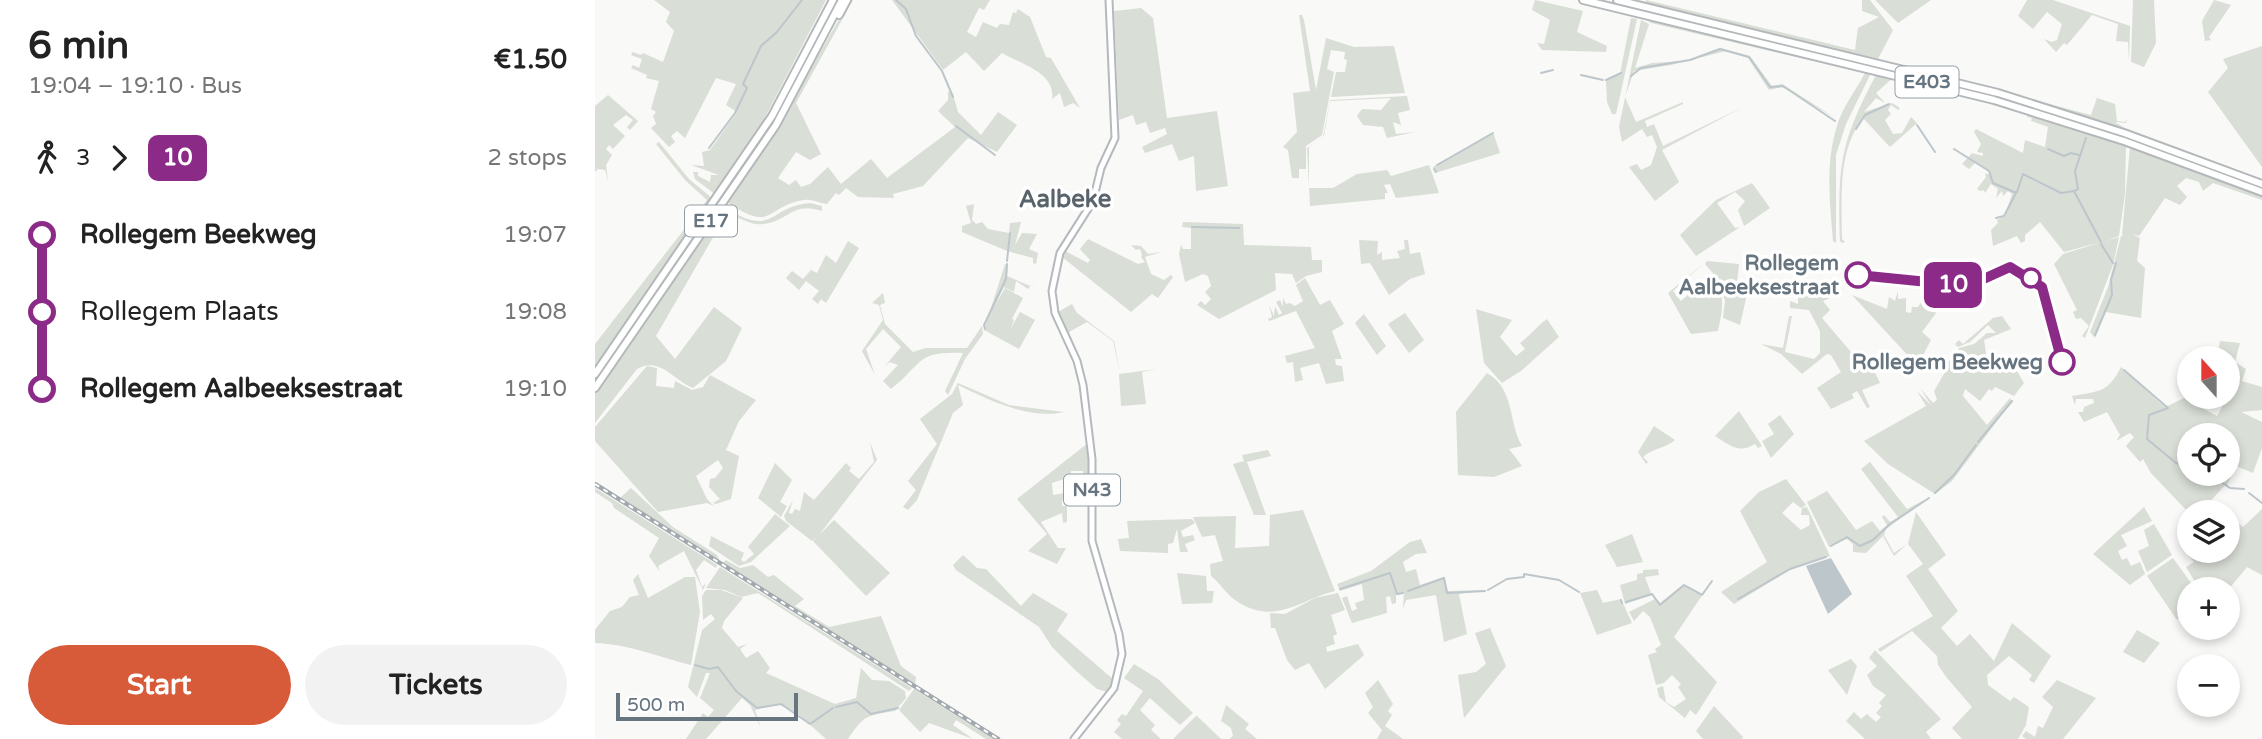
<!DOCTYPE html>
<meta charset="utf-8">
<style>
:root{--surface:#fff;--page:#f2f2f2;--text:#222;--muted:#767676;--accent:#d75b39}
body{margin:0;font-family:"Varela Round",sans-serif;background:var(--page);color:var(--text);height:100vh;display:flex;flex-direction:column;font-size:26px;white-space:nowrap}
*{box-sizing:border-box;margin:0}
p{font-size:23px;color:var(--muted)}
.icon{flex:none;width:38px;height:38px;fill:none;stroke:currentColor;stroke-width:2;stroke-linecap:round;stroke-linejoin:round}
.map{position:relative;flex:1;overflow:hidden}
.side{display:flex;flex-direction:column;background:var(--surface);width:595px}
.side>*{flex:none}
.badge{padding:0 14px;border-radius:10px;font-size:24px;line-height:46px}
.needle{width:46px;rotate:339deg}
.tools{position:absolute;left:1582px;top:346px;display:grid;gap:14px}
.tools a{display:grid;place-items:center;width:63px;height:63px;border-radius:50%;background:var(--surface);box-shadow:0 4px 10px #0003;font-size:35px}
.scale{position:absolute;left:21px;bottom:18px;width:182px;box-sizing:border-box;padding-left:7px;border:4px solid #667580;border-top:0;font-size:19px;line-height:24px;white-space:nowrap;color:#667580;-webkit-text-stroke:5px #fff;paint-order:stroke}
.map>.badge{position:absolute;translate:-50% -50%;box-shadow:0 0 0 4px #fff}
.legs{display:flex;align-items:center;gap:10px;height:77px;padding:0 28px;font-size:23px}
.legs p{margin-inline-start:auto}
.overview{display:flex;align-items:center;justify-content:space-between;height:119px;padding:0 28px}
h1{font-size:38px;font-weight:800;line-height:52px}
.button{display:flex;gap:14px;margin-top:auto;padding:14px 28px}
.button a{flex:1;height:80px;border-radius:42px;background:var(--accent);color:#fff;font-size:28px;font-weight:800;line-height:80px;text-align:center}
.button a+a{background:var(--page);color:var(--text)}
ul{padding:0 28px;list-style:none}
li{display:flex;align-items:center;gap:24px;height:77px;font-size:26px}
li i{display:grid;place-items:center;width:10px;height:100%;margin:0 9px;background:currentColor}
li i::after{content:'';width:18px;height:18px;margin:-9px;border:5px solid;border-radius:50%;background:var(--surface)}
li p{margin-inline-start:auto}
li:first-child i{background:linear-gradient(#0000 50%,currentColor 0)}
li:last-child i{background:linear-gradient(currentColor 50%,#0000 0)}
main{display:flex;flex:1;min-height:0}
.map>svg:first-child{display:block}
.green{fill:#d9ded6}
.water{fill:#bdc6cb}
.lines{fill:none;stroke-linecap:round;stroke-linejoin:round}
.stream{stroke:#bdc6cb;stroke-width:2}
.primary-casing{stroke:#b4b9bd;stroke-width:9}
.highway-casing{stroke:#b4b8bb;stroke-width:10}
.primary{stroke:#fff;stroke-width:5}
.highway{stroke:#fff;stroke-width:6}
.rail-casing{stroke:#a2a9ae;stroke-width:4.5}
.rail{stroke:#fff;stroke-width:2;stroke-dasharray:5;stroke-linecap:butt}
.line-1-casing{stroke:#fff;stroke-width:16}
.line-1{stroke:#8c2b87;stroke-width:10}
.stop-1-dot{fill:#fff;stroke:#8c2b87;stroke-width:3.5}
.labels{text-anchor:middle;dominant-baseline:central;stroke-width:7;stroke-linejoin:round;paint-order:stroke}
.shield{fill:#fff;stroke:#949ea6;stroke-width:2}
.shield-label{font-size:19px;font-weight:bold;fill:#667580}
.stop-label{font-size:21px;font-weight:bold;fill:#667580;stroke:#fff;text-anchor:end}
.quarter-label{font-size:24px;font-weight:bold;fill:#58636b;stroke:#fff}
</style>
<main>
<section class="side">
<div class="overview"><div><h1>6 min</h1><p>19:04 – 19:10 · Bus</p></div><b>€1.50</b></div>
<div class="legs"><svg class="icon" aria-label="walk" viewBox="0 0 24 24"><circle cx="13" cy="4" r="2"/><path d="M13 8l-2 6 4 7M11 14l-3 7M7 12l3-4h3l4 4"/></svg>3<svg class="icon" aria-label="forward" viewBox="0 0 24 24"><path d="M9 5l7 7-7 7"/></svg><b class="badge" style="background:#8c2b87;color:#fff">10</b><p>2 stops</p></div>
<ul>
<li><i style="color:#8c2b87"></i><b>Rollegem Beekweg</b><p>19:07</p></li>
<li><i style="color:#8c2b87"></i><span>Rollegem Plaats</span><p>19:08</p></li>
<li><i style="color:#8c2b87"></i><b>Rollegem Aalbeeksestraat</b><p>19:10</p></li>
</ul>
<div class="button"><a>Start</a><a>Tickets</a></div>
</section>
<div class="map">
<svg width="1667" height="739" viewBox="0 0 1667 739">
<rect width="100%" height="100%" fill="#f9f9f7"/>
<g class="green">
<path d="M59,0H231L163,131L121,195L100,179L98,172H103V176L115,182L116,175H124L96,165L109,166L107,152L115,150L142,112L131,105L141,84L121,78L90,138L82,131L76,136L80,142L74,147L56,128L61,124L58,116L61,112L56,109L64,81L51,78L52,75L36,68L38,65L44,68L47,59L36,55L38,52L46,55L48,53L68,62L79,31L71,22L75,12Z"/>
<path d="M255,0H258L201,103L226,154L215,160L201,152L183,178L194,185L201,180L206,187L215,184L233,167L246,184L276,159L292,178L360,127L343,111L353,100V91L358,94L363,112L386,135L403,112L422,125L402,152L373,138L328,186L298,194L299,198L263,197L251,188L244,195L241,193L232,204C224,203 217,199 209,200C170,206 179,234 132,202L190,114Z"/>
<path d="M297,0H395L389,10L384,8L372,32L381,37L388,22L402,28L405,24L414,25L418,12L421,13L423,9L435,17L451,57L456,58L485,108L478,103L469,107L465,93L457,99C461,73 426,64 407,53L389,71L371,52L348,70Z"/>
<path d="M940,0L988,11L982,32L1012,46L1011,52L947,50L942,43L949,44L955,20L937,10Z"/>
<path d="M1051,0L1260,50L1263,28L1284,17L1267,11V0H1275L1298,30L1283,59L1050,4Z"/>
<path d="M1280,0H1336L1303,23Z"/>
<path d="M1432,0H1458L1535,26L1534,62L1533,42L1521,41L1523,24L1497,15L1472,45L1469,43L1461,52L1449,39L1457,42L1462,40L1467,24L1452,12L1438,29L1423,16Z"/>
<path d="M1538,0H1559L1561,43L1549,67L1536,62Z"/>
<path d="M1619,0L1636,5L1614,37L1616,40L1610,41L1607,21Z"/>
<path d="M546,8L558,18L572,118L622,111L633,186L601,191L599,156L584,161L577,144L550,153L547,147L572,134L570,128L555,133L551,122L541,125L538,115L524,120L519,11Z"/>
<path d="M704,15H707L709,20L721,90L731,38L759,47L799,46L810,93L736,97L741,72H750L752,60L749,59L750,52L736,50L732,69L739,72L727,135L711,146V169H704V178H697L693,150L688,147L702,132L698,93L715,91Z"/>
<path d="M1047,17L1277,71L1251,124L1241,155V243L1238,241C1235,203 1230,163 1242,126C1247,108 1261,90 1270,73L1056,23Z"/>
<path d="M1036,18L1042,19L1021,114H1017L1012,102L1011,81L1025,74Z"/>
<path d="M1046,20L1054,24L1040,68L1057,63L1090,61L1125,48L1155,56L1177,86L1187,84L1242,119L1187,87L1174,90L1153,58L1131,51L1076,65L1039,71L1030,97L1041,122L1088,102V104L1050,121L1052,127L1059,124L1068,146L1148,107L1067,150L1084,182L1060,201L1034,167L1042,164L1046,170L1056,165L1062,147L1057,135L1052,137L1047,129L1027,142L1024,127Z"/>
<path d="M1667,46V167L1613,92L1633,68L1628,59Z"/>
<path d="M1282,73L1299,77L1281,93L1290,103L1281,98L1269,112L1297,103L1305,108L1303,110L1296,105L1293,110L1296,114L1290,120L1298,134L1307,133L1316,117L1322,123L1295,147L1268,118C1242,151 1247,198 1247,239L1250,242L1247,243L1245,241C1243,163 1245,143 1282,73Z"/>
<path d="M13,95L43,121L35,130L32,127L38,120L31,115L18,125L30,136L18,149L14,145L11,149L17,155L11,165L13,181L10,170L3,169L0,172V106Z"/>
<path d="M1493,95L1520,104L1522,121L1530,122L1532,119L1531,123L1520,122L1531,129L1428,97L1496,115L1502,98L1506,99Z"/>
<path d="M812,96L815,110L803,113L806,125L798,122L801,134L820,132L792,138L788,127L768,125L762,116L767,109L786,110L796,98L735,101L729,136L714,147V188H738L762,174L792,170L796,176L834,165L844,193L801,198L795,184L789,185L793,193H790V199L715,206L712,148L728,137L735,100Z"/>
<path d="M1433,113L1531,145L1530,194L1524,236L1512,241L1524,237L1518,265L1490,338L1487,336L1494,326L1486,318L1481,319L1478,312L1482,310L1459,264L1468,254L1510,241L1469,252L1445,222L1430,235V241L1426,243L1422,236L1398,246L1396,230L1403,223L1402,220L1410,216L1417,194L1413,191L1408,196L1407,191L1401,198L1403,189L1396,184L1390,193L1389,190L1385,191L1382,189L1391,177L1390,173L1395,175V171L1381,162L1374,169L1367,164L1377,153L1388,156V153L1382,152L1386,144L1379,132L1381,129L1428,153L1430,140L1450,147L1453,127L1436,121L1437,118L1432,117Z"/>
<path d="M898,132L905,153L840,173L838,167Z"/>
<path d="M64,142L94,179L118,199L0,368V344L112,200L90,180L61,144Z"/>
<path d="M1535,146L1667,194V200L1618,183L1608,191L1604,182L1591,178L1582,186L1592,197L1585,205L1570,198L1544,236L1537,234L1545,238L1542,261L1550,268L1546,318L1511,312L1500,338L1495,332L1513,287L1526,236L1529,235H1527Z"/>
<path d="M1157,183L1175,208L1149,226L1143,210L1150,201L1140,192L1122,203L1140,228L1145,227L1101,256L1085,235L1121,200Z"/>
<path d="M215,203L227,206V211C196,201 195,221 168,224C153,226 143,214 131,215L61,336L80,359L119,307L147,328L131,361L98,388C78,380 65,356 42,369L0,423V392L129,206C178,240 174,206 215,203Z"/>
<path d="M379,204L377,220L381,224L387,222L393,229L414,233L415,223L426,222L420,245L427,233L442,234L434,249L443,253L441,264L438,263V258L412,251L367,232V226L376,223L371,206Z"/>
<path d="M588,222L648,224L649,245L716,247L717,260H727V272L711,276L701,283L697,274L680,273L681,290L624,319L602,305L606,301L610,305L616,299L610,292L616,286L613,276L608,274L590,282L584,254L586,245L588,249H596V228L587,227Z"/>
<path d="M493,239L543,264L550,262L546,257L547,255L545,249L541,250L536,245L546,246L553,254L566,252L550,257L556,274L569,280L576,275L578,277L563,298L557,294L536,312L467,257L470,251L493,263L495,260L485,249Z"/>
<path d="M764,240L783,241L782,255L787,252V260L805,258L802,251L810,249L809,240H813L815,254L825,252L830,274L815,279L794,295L775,263L766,264Z"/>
<path d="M253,241L264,248L231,303L226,299L223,304L217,299L224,291L211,281L204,290L191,278L197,271L208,279L216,270L222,273L231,255L241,263Z"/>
<path d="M1112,261L1144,264L1142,283L1124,280L1110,264Z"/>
<path d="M410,264L413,265L412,276L435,286L442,277L433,289L421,281L419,292L409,287L399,307L410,288L428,298L417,319L419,320L415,330L425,312L440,320L424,349L389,330Z"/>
<path d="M1108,264L1078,291L1086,301L1103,286L1108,287L1120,279C1131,296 1127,313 1123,331L1096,334L1073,293Z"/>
<path d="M710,278L725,305L735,300L749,324L737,331L747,359H740L741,365L747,366L749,381L731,384L724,363L705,368L708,380L700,382L698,362L692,363L690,356L720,348L701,311L674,321L673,319L677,317L674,305L679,316L680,306L684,315L687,313L681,302L685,300L688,307V298L691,304L695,303L700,306L708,301L701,285Z"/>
<path d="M1130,282L1153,290L1145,325L1128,318L1130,301L1125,284Z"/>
<path d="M1303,291V299L1311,298V312L1316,313L1317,307H1323L1327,301L1341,313L1327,332L1336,340L1326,359L1322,356L1317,360L1257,295L1292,309L1294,297L1300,301Z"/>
<path d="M288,293L290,303L285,305L290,324L318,352L331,348H372L387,326L388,334L370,359L353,395L350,391L368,353C320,351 329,363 296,389L288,381L303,365L295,362L290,366L306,347L288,329L271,349L280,375L267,351L288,320L284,305L277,303Z"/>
<path d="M1209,295L1235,298L1228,301L1235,310L1227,318L1261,358L1272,356L1285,383L1267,390L1275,407L1272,408L1262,391L1257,394L1259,398L1236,409L1222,388L1246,372L1236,355L1232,354L1207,374L1186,354L1166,344L1188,348L1194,316H1197L1190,352L1219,359L1225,353V331L1214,310L1195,308V301L1203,304V296Z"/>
<path d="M477,304L482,313L519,341L525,372L518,341L492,322L474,332L487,364L490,382L463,312Z"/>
<path d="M881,309L917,320L905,337L921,356L930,349L925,343C938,333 941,327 952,319L964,337L926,371L907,383L889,363Z"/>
<path d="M810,313L829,340L814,353L793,324Z"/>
<path d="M769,314L791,346L782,355L760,323Z"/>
<path d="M1407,316L1416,329L1389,340L1392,360L1386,363L1389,372L1399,373L1419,366L1429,383L1419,396L1400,387L1397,391L1394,389L1385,401L1370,389L1368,396L1392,425L1415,398L1417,401L1357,481L1340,494L1293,464L1269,441L1331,406L1322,391L1336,405L1325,388L1338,403L1342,400L1339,391L1353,367L1341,360L1343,355L1357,362L1364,348L1379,344L1392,333H1401L1393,325L1375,342L1363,347L1360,344L1364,340L1368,344L1398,318Z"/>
<path d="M1625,341L1645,343L1640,362L1651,369L1647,381L1667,387V410L1646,412L1667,422V448L1658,473L1641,466L1632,485L1616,474H1633V436H1594V456L1587,465L1594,459V474H1611L1630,485L1605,513H1594L1556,473L1548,459L1545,462L1531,446L1539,437L1535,433L1521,441L1525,435L1512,412L1489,422L1483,412H1488L1489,407L1499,403L1498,399H1481L1480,405L1477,396C1504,391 1513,393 1526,367L1565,403L1573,406L1589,398L1622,416L1642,380L1633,377V359H1622Z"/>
<path d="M52,366L62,368L61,386L79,388L80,381L97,390L108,387L115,375L161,400L144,421L131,450L144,456L136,499L121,504L118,503L125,499L114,487L115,479L120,478L128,468L123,460L101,476L112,499L119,506L112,503L63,512L0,441V427Z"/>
<path d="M562,369L547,372L551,404L526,406L524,374Z"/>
<path d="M892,373C920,389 913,422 927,446L914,449L927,466L899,477L863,475L861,412Z"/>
<path d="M363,383L414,405L469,412C434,420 394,400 363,385L368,405L358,413L322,500L313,510L308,507L321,490L313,481L342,444L325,419L357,394Z"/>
<path d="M1144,411L1167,446L1163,448L1160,444C1144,454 1136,446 1120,436Z"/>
<path d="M1185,415L1199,434L1176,458L1167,441L1179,434L1173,424Z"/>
<path d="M1059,426L1080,440C1069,449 1058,448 1048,457L1053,462L1051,464L1043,452Z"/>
<path d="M275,442L282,460L224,535L239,520L295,573L271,596L218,541L222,537L217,541L191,521L189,516L198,500L194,513L197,514L200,509L205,511L209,492L219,500L251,463L256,468L254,471L264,479L279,462Z"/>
<path d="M493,443L494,500L488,499V471H476L475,477L457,483L458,495L476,492L475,499L467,500V506H472V522L468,523L467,513L446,522L463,548H471L462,564L433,551L452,534L422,499Z"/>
<path d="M673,450L676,456L652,462L671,515H659L638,464L649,461L647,455Z"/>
<path d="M1275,462L1312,509L1335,497L1291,529L1289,535L1299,553L1312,544L1299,556L1288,536L1271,553L1258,552V544L1252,539L1234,547L1212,502L1232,491L1261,530L1277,521L1285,531L1292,525L1287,517L1289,515L1295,522L1303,517L1266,469Z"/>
<path d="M180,463L197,480L185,502L192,506L186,517L163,498Z"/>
<path d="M1191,479L1211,505L1206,508L1198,502L1187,513L1206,530L1215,525L1214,515H1206L1207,508L1212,507L1235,556L1195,570L1139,604L1126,592L1172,562L1145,511L1164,492Z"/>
<path d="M0,488L122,565L121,568L109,560L101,570L107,587L111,583L108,590L89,551L63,566L65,572L54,556L64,538L19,508L17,503L0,492Z"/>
<path d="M36,488L78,527L122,555L125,561L25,498Z"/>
<path d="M1549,507L1557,521L1526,535L1532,546L1523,551L1527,560L1532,558L1536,566L1545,562L1550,574L1535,585L1498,554Z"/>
<path d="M1667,509V575L1652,567L1633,590H1605L1591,567L1599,562L1590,552L1594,549V551H1633V529L1635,531L1643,523L1648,527Z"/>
<path d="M708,510L740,591C704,600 679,627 640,600C631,594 625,583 616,576L615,564L628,561L620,535L607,537L598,517L641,516L640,548L674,546L675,515Z"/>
<path d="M1321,512L1351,555L1333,569L1363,611L1346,628L1362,646L1375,634L1399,661L1417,623L1456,656L1439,683L1434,680L1437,675L1414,656L1392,675L1393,685L1415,701L1419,697L1434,707L1431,725L1423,739H1367L1357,728L1377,707L1352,678L1343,665L1342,656L1317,631L1285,652L1283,649L1338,616L1311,576L1328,564L1313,544Z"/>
<path d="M180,514L195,526L156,562L144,566L114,546L116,536L149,553L146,560L149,562L159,554L153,547Z"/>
<path d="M597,519L600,523L586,531L588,537L598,535L600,540L590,544L593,552H585L582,529L578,543L573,544V553L525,551L523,539L534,538L532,521Z"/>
<path d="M1559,524L1577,555L1552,572L1543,551L1554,546L1549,530Z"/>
<path d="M1037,534L1048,562L1022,567L1010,545Z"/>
<path d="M826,539L832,553L821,554L808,562L811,572L821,569L825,585L849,577L853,591L891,590L864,594L872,634L849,642L841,595L811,600L808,609L809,593L801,595V603L797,604L795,596L791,597L792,613L757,623L747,598L752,596L757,611L762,609L760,603L769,600L767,584L745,591L742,584L776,571L815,542Z"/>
<path d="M368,555L382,568L391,569L426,606L438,593L473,614L462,631L519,680L512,692L502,689L480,670L457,647L444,627L361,570L358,565Z"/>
<path d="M1578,558L1601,590H1594V603L1582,620L1552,576Z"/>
<path d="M131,560L145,568L158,565L173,577L179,575L209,599L200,606L234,627L286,616L306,666L321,677L320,684L127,563Z"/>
<path d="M125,567L317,688L314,691L163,593L146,597L130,590L111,588Z"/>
<path d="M1063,569L1064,575L1050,577L1056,593L1065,603L1089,584L1108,594L1079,637L1122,682L1101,715L1095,710L1090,718L1064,697L1062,688L1068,686L1071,702L1079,707L1091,699L1083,687L1086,684L1077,675L1069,683L1061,685L1053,655L1062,652L1060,649L1066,645L1055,617L1048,611L1039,621L1034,612L1060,599L1057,595L1030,604L1025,585L1042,580V574L1048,573V570Z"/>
<path d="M582,573L611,576L612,591H619L617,603L587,604Z"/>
<path d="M43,574L53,598L90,577H100L105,612L96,665C63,657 34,644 0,643V630L15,611L27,607L35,597L44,595L38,580Z"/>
<path d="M111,590H126L148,598L129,621L127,628L143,647L152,644L145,649L151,658L163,651L175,668L171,673L240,704L261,698L266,668L277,680L294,681L310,691L311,698L300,711C271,716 270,714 253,739H231L202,713L183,704L160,710L166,728L155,705L147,698L111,739H91L108,713L113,717L119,710L105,698L115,673H111L102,697L93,687L107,630L120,619L116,614L108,620L107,596Z"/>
<path d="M1002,590L1008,603L1026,599L1037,623L1002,635L985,593Z"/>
<path d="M743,593L750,610L736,615L742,634L738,636L740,644L731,647L732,652L763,644L769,655L730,689L714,663L700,670L692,660L680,628H676L675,613L690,614L720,598Z"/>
<path d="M895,628L911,666L869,718L863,675L881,672L891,664L880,633Z"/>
<path d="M1542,630L1565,643L1549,663L1528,652Z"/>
<path d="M1280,650L1346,719L1331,732L1336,739H1270L1251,721L1259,712L1266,719L1272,714L1281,722L1286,717L1281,713L1287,706L1284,703L1291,695L1278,686L1272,675L1282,666L1274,658Z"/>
<path d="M1256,659L1262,666L1252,695L1233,670Z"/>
<path d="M539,664L563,679L598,713L585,725L555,698L545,710L560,725L556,730L566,739H527L519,732L526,724L522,720L527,714L531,716L548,691L529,678Z"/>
<path d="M783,680L798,704L793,711L797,715L790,726L808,739H782L787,730L773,713L778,707L770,693Z"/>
<path d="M1462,680L1501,698L1468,739H1431L1427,736L1431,731L1440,737L1443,726L1448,728L1458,707L1447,697Z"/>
<path d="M319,689L389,733L399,739H391L361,720L358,725L378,739L334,723L325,732L304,710Z"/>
<path d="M631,705L654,724L650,729L662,739H634L638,736L636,728L626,721Z"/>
<path d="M1119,706L1148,737L1147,739H1108L1101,731Z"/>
<path d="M601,716H602L626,739H578Z"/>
</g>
<path class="water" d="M1236,558L1257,594L1233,614L1211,566Z"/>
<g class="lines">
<g class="stream">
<path d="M301,0L311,9L321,36L347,71L358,97"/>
<path d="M946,73L958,70"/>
<path d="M986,75L1008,80"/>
<path d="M1036,76L1046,68L1095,60L1125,49L1154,57L1175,87L1188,86L1240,121"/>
<path d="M1011,80L1026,73"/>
<path d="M1322,125L1340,152"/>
<path d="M361,126L400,155"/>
<path d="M1261,129L1270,115L1294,104"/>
<path d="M114,148L140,113L152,88L148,84L166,46L182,32L207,0"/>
<path d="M1359,149L1394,171L1398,183L1419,192H1422L1428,174L1466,193L1479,191L1506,242"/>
<path d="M1453,149L1469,156L1476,153L1484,155"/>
<path d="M842,165L898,133"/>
<path d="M839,169L841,172"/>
<path d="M1479,191L1483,189L1480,171L1491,138"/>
<path d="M1401,218L1409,216L1421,193"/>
<path d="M597,227L644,228"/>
<path d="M1506,244L1518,263"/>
<path d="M412,261L415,233"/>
<path d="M390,329L389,325L411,279L412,264"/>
<path d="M1500,335L1517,295L1516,280L1521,263"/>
<path d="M1529,370L1573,408L1554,415L1552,439L1581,463L1585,464L1594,458"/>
<path d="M1383,442L1417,401"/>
<path d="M1614,474L1635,488L1649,489"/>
<path d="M1340,493L1359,475L1381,445"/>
<path d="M1654,493L1667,503"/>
<path d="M1236,546L1252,537L1265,546L1278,540L1295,524L1334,498"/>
<path d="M745,589L795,573L802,594L808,593"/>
<path d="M893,590L912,579L929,577V574L964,580L984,592"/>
<path d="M813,591L849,578L852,593L890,591"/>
<path d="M1143,599L1195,569L1231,557"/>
<path d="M1026,600L1027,603"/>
<path d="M1031,602L1057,594L1065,605L1089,585L1107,595L1117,581"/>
<path d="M100,665L114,669L123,667L141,691L162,708L186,704L215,724L238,708"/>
<path d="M241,707L262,702L276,714L303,708"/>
</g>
<g class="primary-casing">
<path id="primary" d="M479,739L519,688L527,654L524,634L497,541V459L488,385L482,361L460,313L457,291L465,253L498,201L506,168L520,138L514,0"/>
</g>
<g class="highway-casing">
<g id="highway">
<path d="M988,0L1399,100L1529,141L1667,192"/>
<path d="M1022,0L1403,93L1529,133L1667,184"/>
<path d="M244,15L252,0"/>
<path d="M0,374L177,116L238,0"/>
<path d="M0,388L181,125L247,0"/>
</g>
</g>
<use href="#primary" class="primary"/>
<use href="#highway" class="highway"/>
<g class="rail-casing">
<path id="rail" d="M0,484L403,739"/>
</g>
<use href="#rail" class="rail"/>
</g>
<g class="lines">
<g class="line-1-casing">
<path id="line-1" d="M1263,275L1373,286L1415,267L1447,287L1467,362"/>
</g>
<use href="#line-1" class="line-1"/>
</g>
<g class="stop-1-dot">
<circle cx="1263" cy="275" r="12"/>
<circle cx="1436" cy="278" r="9"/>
<circle cx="1467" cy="362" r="12"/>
</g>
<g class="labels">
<g class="shield">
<rect x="1300.5" y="66.5" width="63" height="31" rx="5"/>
<rect x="90" y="205.5" width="52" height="31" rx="5"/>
<rect x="469" y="474.5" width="56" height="31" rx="5"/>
</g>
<g class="shield-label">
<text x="1332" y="82">E403</text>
<text x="116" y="221">E17</text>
<text x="497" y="490">N43</text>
</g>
<g class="stop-label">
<text x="1244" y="263">Rollegem<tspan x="1244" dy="24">Aalbeeksestraat</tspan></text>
<text x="1448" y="362">Rollegem Beekweg</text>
</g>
<g class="quarter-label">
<text x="470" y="199">Aalbeke</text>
</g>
</g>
</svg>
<div class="tools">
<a><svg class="needle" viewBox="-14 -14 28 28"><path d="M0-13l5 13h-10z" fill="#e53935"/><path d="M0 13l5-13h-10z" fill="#767676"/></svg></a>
<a><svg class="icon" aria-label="locate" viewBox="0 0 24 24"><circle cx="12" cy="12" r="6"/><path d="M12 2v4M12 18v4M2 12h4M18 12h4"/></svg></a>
<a><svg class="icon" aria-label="layers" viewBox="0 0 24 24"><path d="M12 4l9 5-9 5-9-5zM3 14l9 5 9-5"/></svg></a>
<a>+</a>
<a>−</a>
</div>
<div class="scale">500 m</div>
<b class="badge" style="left:1358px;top:285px;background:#8c2b87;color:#fff">10</b>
</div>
</main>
